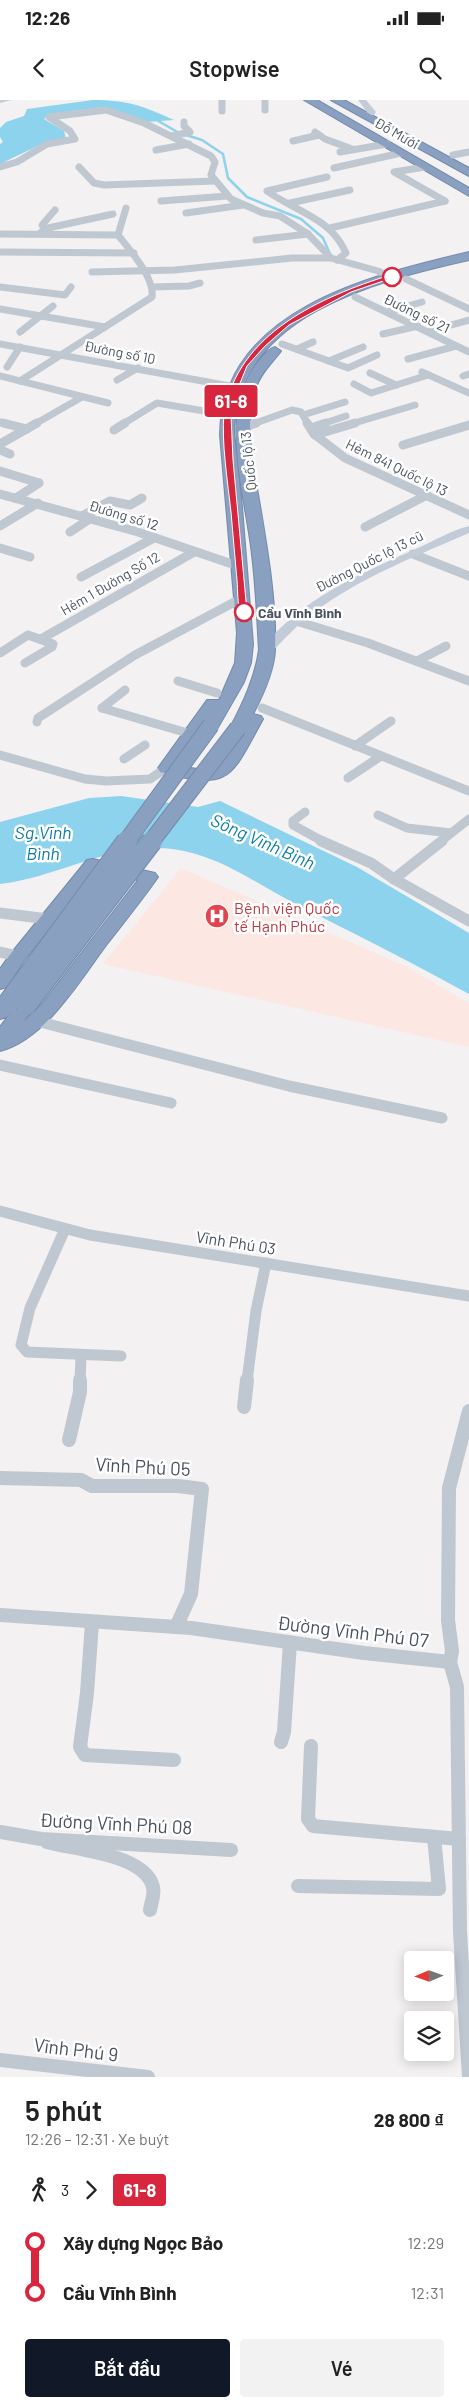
<!DOCTYPE html>
<html lang="vi">
<meta charset="utf-8">
<style>
:root{--surface:#fff;--page:#f2f2f2;--text:#222;--muted:#767676;--accent:#111827}
body{margin:0;font-family:Barlow,sans-serif;background:var(--page);color:var(--text);height:100vh;display:flex;flex-direction:column;font-size:19px;white-space:nowrap}
*{box-sizing:border-box;margin:0}
p{font-size:16px;color:var(--muted)}
.icon{flex:none;width:28px;height:28px;fill:none;stroke:currentColor;stroke-width:2;stroke-linecap:round;stroke-linejoin:round}
.map{position:relative;height:1977px;overflow:hidden}
.drawer{display:flex;flex-direction:column;background:var(--surface);flex:1}
.drawer>*{flex:none}
.badge{padding:0 10px;border-radius:4px;font-size:18px;line-height:32px}
.needle{width:32px;rotate:268deg}
.controls{position:absolute;left:404px;top:1851px;display:grid;gap:10px}
.controls a{display:grid;place-items:center;width:50px;height:50px;border-radius:5px;background:var(--surface);box-shadow:0 2px 12px #0003;font-size:25px}
.map>.badge{position:absolute;translate:-50% -50%;box-shadow:0 0 0 2px #fff}
.legs{display:flex;align-items:center;gap:8px;height:55px;padding:0 25px;font-size:16px}
.legs p{margin-inline-start:auto}
.summary{display:flex;align-items:center;justify-content:space-between;height:85px;padding:0 25px}
h1{font-size:28px;font-weight:600;line-height:38px}
.cta{display:flex;gap:10px;margin-top:auto;padding:10px 25px}
.cta a{flex:1;height:58px;border-radius:5px;background:var(--accent);color:#fff;font-size:20px;font-weight:600;line-height:58px;text-align:center}
.cta a+a{background:var(--page);color:var(--text)}
ul{padding:0 25px;list-style:none}
li{display:flex;align-items:center;gap:18px;height:50px;font-size:19px}
li i{display:grid;place-items:center;width:8px;height:100%;margin:0 6px;background:currentColor}
li i::after{content:'';width:12px;height:12px;margin:-6px;border:4px solid;border-radius:50%;background:var(--surface)}
li p{margin-inline-start:auto}
li:first-child i{background:linear-gradient(#0000 50%,currentColor 0)}
li:last-child i{background:linear-gradient(currentColor 50%,#0000 0)}
.status{display:flex;justify-content:space-between;align-items:center;height:35px;padding:0 25px;background:var(--surface);direction:ltr}
.status svg{height:14px;fill:currentColor}
header{display:flex;justify-content:space-between;align-items:center;height:65px;padding:0 25px;background:var(--surface);font-size:22px;font-weight:600}
.map>svg:first-child{display:block}
.medical{fill:#fce7e3}
.water{fill:#8dd3ed}
.lines{fill:none;stroke-linecap:round;stroke-linejoin:round}
.stream{stroke:#8dd3ed;stroke-width:2.5}
.highway-casing{stroke:#748bac;stroke-width:2}
.street-far3{stroke:#bfc7d0;stroke-width:7}
.street-far2{stroke:#bfc7d0;stroke-width:9}
.street-far1{stroke:#bfc7d0;stroke-width:11}
.street{stroke:#bfc7d0;stroke-width:14}
.secondary{fill:#c2cbd8;fill-rule:evenodd}
.highway{fill:#89a0c0;fill-rule:evenodd}
.highway-bridge-far1-casing{stroke:#748bac;stroke-width:18;stroke-linecap:butt}
.highway-bridge-casing{stroke:#748bac;stroke-width:22;stroke-linecap:butt}
.highway-bridge-far1{stroke:#89a0c0;stroke-width:16}
.highway-bridge{stroke:#89a0c0;stroke-width:20}
.line-1{fill:#d7263d;stroke:#fff}
.stop-1-dot{fill:#fff;stroke:#d7263d;stroke-width:2.5}
.labels{text-anchor:middle;dominant-baseline:central;stroke-width:5;stroke-linejoin:round;paint-order:stroke}
.far-street-label{font-size:14px;fill:#48535f;stroke:#fff}
.far-stop-label{font-size:14px;font-weight:bold;fill:#48535f;stroke:#fff;text-anchor:start}
.health-label{font-size:16px;fill:#be3a42;stroke:#fff;text-anchor:start}
.street-label{font-size:16px;fill:#48535f;stroke:#fff}
.water-label{font-size:18px;font-style:italic;fill:#0b7da8;stroke:#fff}
.near-street-label{font-size:19px;fill:#48535f;stroke:#fff}
</style>
<div class="status"><b>12:26</b><svg viewBox="0 0 49 12"><path d="M0 12V9h3v3zM5 12V6h3v6zM10 12V3h3v9zM15 12V0h3v12zM26 1h20v11H26zM47 4h2v5h-2z"/></svg></div>
<header><svg class="icon" aria-label="back" viewBox="0 0 24 24"><path d="M15 5l-7 7 7 7"/></svg>Stopwise<svg class="icon" aria-label="search" viewBox="0 0 24 24"><circle cx="10" cy="10" r="6"/><path d="M15 15l6 6"/></svg></header>
<div class="map">
<svg width="469" height="1977" viewBox="0 0 469 1977">
<rect width="100%" height="100%" fill="#f3f1f1"/>
<path class="medical" d="M181,768L407,867L469,903V947L103,864Z"/>
<g class="water">
<path d="M93,0C128,0 143,6 174,20L147,22L104,7L49,14L44,19L64,31L66,39L48,41L0,64V44L3,42L0,37V28L6,22L24,16L27,9Z"/>
<path d="M121,696L198,707L220,701L357,767L469,833V894C411,862 353,833 294,803C250,780 210,749 159,748C104,747 53,778 0,784V722L89,698Z"/>
</g>
<g class="lines">
<g class="stream">
<path d="M155,19L179,33"/>
<path d="M186,35L202,40L223,54L228,78L247,97L301,119L323,138L330,154"/>
</g>
<g class="highway-casing">
<g id="highway">
<path d="M304,0H317L469,88V96Z"/>
<path d="M331,0H344L469,68V76Z"/>
<path d="M469,152V160C376,181 234,216 234,335L242,407L253,544L251,563L244,582L217,629L211,630L204,627L176,666L205,670L220,665L239,633L232,632L230,628C243,603 255,578 259,550C257,518 256,486 252,455C246,397 217,311 258,262C263,256 268,249 275,247L281,251C273,262 262,271 257,285C244,319 252,360 258,394C266,441 277,502 275,550C274,572 263,595 253,614L261,616L263,619C230,678 232,691 160,672L158,668L207,600H219L235,563L237,533L220,335C221,210 372,175 469,152Z"/>
<path d="M93,759L155,773L158,777C142,800 124,822 107,844C80,880 46,939 0,951V927L12,911L7,917L0,919V900L8,897L15,899L17,904C21,898 26,899 33,901L36,905L23,922L42,904L138,780L97,770L25,859L7,887L0,889V869L9,856L87,760Z"/>
</g>
</g>
<g class="street-far3">
<path d="M222,0V11"/>
<path d="M265,2V10"/>
<path d="M315,32L325,39L352,49"/>
<path d="M172,36L190,32L184,26V22"/>
<path d="M293,41L319,35"/>
<path d="M156,50L189,44"/>
<path d="M340,52L387,44"/>
<path d="M453,55L469,52"/>
<path d="M0,67L17,62L47,44L75,39L70,31L49,17L106,10L144,23L211,56L215,62L211,75L231,99L263,113L280,116L308,134L331,158L378,171L390,177"/>
<path d="M79,67L94,83L104,85L215,81"/>
<path d="M425,67L394,72L445,101"/>
<path d="M334,68L401,53"/>
<path d="M327,77L267,91C296,112 330,117 346,153L337,160"/>
<path d="M161,101L228,96"/>
<path d="M290,103L350,90"/>
<path d="M186,113L243,105"/>
<path d="M330,128L445,101"/>
<path d="M45,130L42,125L55,110"/>
<path d="M40,133L48,128L113,114"/>
<path d="M0,134L118,135"/>
<path d="M118,135L126,108"/>
<path d="M256,140L308,134"/>
<path d="M0,152L134,153"/>
<path d="M92,172L175,170L292,158H331"/>
<path d="M406,179L469,209"/>
<path d="M0,187L65,195L71,187"/>
<path d="M152,187L189,186L200,183"/>
<path d="M355,197L469,252"/>
<path d="M0,209L105,227"/>
<path d="M387,212L422,202"/>
<path d="M429,231L469,220"/>
<path d="M20,232L53,206"/>
<path d="M383,234L418,226"/>
<path d="M0,244L235,287"/>
<path d="M282,244L348,268L377,255"/>
<path d="M297,249L313,242"/>
<path d="M408,259L456,246"/>
<path d="M329,261L363,247"/>
<path d="M7,267L20,247"/>
<path d="M422,272L469,293"/>
<path d="M370,273L396,285"/>
<path d="M0,276L108,303"/>
<path d="M463,276L469,274"/>
<path d="M117,280L138,268"/>
<path d="M20,281L152,197C155,178 129,149 118,135"/>
<path d="M354,284L371,293L428,275"/>
<path d="M303,315L345,302"/>
<path d="M0,322L8,324"/>
<path d="M35,324L82,297"/>
<path d="M123,324L157,303L228,315"/>
<path d="M253,324L292,310L301,312L308,324"/>
<path d="M322,324L346,316"/>
<path d="M351,324L415,305"/>
</g>
<g class="street-far2">
<path d="M3,323L27,329"/>
<path d="M307,323L314,334L345,358L469,415"/>
<path d="M245,327L256,323"/>
<path d="M311,328L326,323"/>
<path d="M114,330L125,323"/>
<path d="M315,335L355,323"/>
<path d="M0,344L37,323"/>
<path d="M403,345L469,325"/>
<path d="M0,350L10,354"/>
<path d="M0,371L39,383"/>
<path d="M0,394L138,432L238,466"/>
<path d="M16,398L39,383"/>
<path d="M82,416L110,401L130,405L142,398"/>
<path d="M0,426L38,403"/>
<path d="M365,427L427,395"/>
<path d="M70,432L91,418"/>
<path d="M0,448L30,457"/>
<path d="M413,454L469,476"/>
<path d="M81,477L154,438"/>
<path d="M296,521L368,543L469,581"/>
<path d="M41,539L194,452"/>
<path d="M0,553L28,535L53,544L52,547L25,563"/>
<path d="M417,561L446,546"/>
<path d="M178,581L217,593"/>
<path d="M102,608L191,634"/>
<path d="M102,608L125,590"/>
<path d="M262,608L469,691"/>
<path d="M37,622L38,618L135,555L242,498"/>
<path d="M355,646L391,621"/>
<path d="M0,655L85,679L106,681L150,679L166,668"/>
<path d="M124,659L145,645"/>
<path d="M348,678L381,656"/>
<path d="M305,712L293,721V725L324,742"/>
<path d="M378,715L407,728L451,733"/>
<path d="M440,742L469,719"/>
</g>
<g class="street-far1">
<path d="M321,741L371,763L394,779L469,821"/>
<path d="M394,779L442,741"/>
<path d="M0,813L48,819"/>
<path d="M0,852L18,856"/>
<path d="M36,921L289,986L442,1018"/>
<path d="M0,965L171,1003"/>
<path d="M0,1111L90,1135L469,1196"/>
<path d="M65,1129L30,1208L21,1245L27,1252L121,1256"/>
<path d="M80,1281L81,1256"/>
<path d="M247,1281L256,1211L266,1163"/>
</g>
<g class="street">
<path d="M244,1307L247,1280"/>
<path d="M69,1340L80,1292V1280"/>
<path d="M0,1378L81,1380L92,1386H178L202,1389L191,1494L176,1527"/>
<path d="M0,1515L191,1528L364,1553L450,1562L452,1551L448,1520L449,1388L469,1311"/>
<path d="M92,1523L87,1593L80,1647L85,1655L174,1660"/>
<path d="M450,1562L457,1587L460,1832L469,1977"/>
<path d="M281,1642L284,1632L290,1543"/>
<path d="M311,1646L308,1719L313,1726L459,1739"/>
<path d="M0,1732L41,1739L231,1750"/>
<path d="M47,1742C75,1750 145,1754 153,1787C155,1794 151,1803 150,1810"/>
<path d="M298,1786L439,1789L434,1737"/>
<path d="M0,1960L148,1977"/>
</g>
<g class="secondary">
<path d="M0,0H11L0,3Z"/>
<path d="M358,0H366L376,12C373,16 369,19 364,18L363,16L367,12Z"/>
<path d="M469,426V433C417,456 361,477 316,511C299,523 285,538 271,553L267,554L261,550C299,499 364,472 420,447C436,440 452,430 469,426Z"/>
</g>
<use href="#highway" class="highway"/>
<g class="highway-bridge-far1-casing">
<g id="highway-bridge-far1">
<path d="M126,742L211,625"/>
<path d="M151,742L238,628"/>
</g>
</g>
<g class="highway-bridge-casing">
<g id="highway-bridge">
<path d="M8,903L127,741"/>
<path d="M26,905L152,741"/>
</g>
</g>
<use href="#highway-bridge-far1" class="highway-bridge-far1"/>
<use href="#highway-bridge" class="highway-bridge"/>
</g>
<path class="line-1" d="M390,175L395,177L351,192L289,225L265,246L247,266L238,288L231,315L233,360L247,512L241,514C237,504 238,491 237,480C235,458 233,435 231,412C228,385 221,339 224,314C237,233 321,197 390,175Z"/>
<defs>
<g id="hospital-disc" transform="scale(1.25)"><circle r="9.5" fill="#e0444e" stroke="#fff"/><path d="M-5-5h3v3.5h4V-5h3V5h-3V1.5h-4V5h-3Z" fill="#fff"/></g>
</defs>
<g fill-rule="evenodd">
<use href="#hospital-disc" x="217" y="816"/>
</g>
<g class="stop-1-dot">
<circle cx="392" cy="177" r="9"/>
<circle cx="244" cy="512" r="9"/>
</g>
<g class="labels">
<g class="far-street-label">
<text transform="translate(397 33) rotate(30)">Đỗ Mười</text>
<text transform="translate(417 213) rotate(26)">Đường số 21</text>
<text transform="translate(120 252) rotate(11)">Đường số 10</text>
<text transform="translate(248 361) rotate(-96)">Quốc lộ 13</text>
<text transform="translate(397 367) rotate(26)">Hẻm 841 Quốc lộ 13</text>
<text transform="translate(124 415) rotate(17)">Đường số 12</text>
<text transform="translate(369 461) rotate(-27)">Đường Quốc lộ 13 cũ</text>
<text transform="translate(110 483) rotate(-30)">Hẻm 1 Đường Số 12</text>
</g>
<g class="far-stop-label">
<text x="258" y="512">Cầu Vĩnh Bình</text>
</g>
<g class="health-label">
<text x="234" y="807">Bệnh viện Quốc<tspan x="234" dy="18">tế Hạnh Phúc</tspan></text>
</g>
<g class="street-label">
<text transform="translate(236 1142) rotate(9)">Vĩnh Phú 03</text>
</g>
<g class="water-label">
<text x="43" y="732">Sg.Vĩnh<tspan x="43" dy="21">Bình</tspan></text>
<text transform="translate(263 741) rotate(24)">Sông Vĩnh Bình</text>
</g>
<g class="near-street-label">
<text transform="translate(143 1366) rotate(3)">Vĩnh Phú 05</text>
<text transform="translate(353 1531) rotate(7)">Đường Vĩnh Phú 07</text>
<text transform="translate(116 1723) rotate(3)">Đường Vĩnh Phú 08</text>
<text transform="translate(76 1949) rotate(7)">Vĩnh Phú 9</text>
</g>
</g>
</svg>
<div class="controls">
<a><svg class="needle" viewBox="-14 -14 28 28"><path d="M0-13l5 13h-10z" fill="#e53935"/><path d="M0 13l5-13h-10z" fill="#767676"/></svg></a>
<a><svg class="icon" aria-label="layers" viewBox="0 0 24 24"><path d="M12 4l9 5-9 5-9-5zM3 14l9 5 9-5"/></svg></a>
</div>
<b class="badge" style="left:231px;top:301px;background:#d7263d;color:#fff">61-8</b>
</div>
<section class="drawer">
<div class="summary"><div><h1>5 phút</h1><p>12:26 – 12:31 · Xe buýt</p></div><b>28 800 ₫</b></div>
<div class="legs"><svg class="icon" aria-label="walk" viewBox="0 0 24 24"><circle cx="13" cy="4" r="2"/><path d="M13 8l-2 6 4 7M11 14l-3 7M7 12l3-4h3l4 4"/></svg>3<svg class="icon" aria-label="forward" viewBox="0 0 24 24"><path d="M9 5l7 7-7 7"/></svg><b class="badge" style="background:#d7263d;color:#fff">61-8</b></div>
<ul>
<li><i style="color:#d7263d"></i><b>Xây dựng Ngọc Bảo</b><p>12:29</p></li>
<li><i style="color:#d7263d"></i><b>Cầu Vĩnh Bình</b><p>12:31</p></li>
</ul>
<div class="cta"><a>Bắt đầu</a><a>Vé</a></div>
</section>
